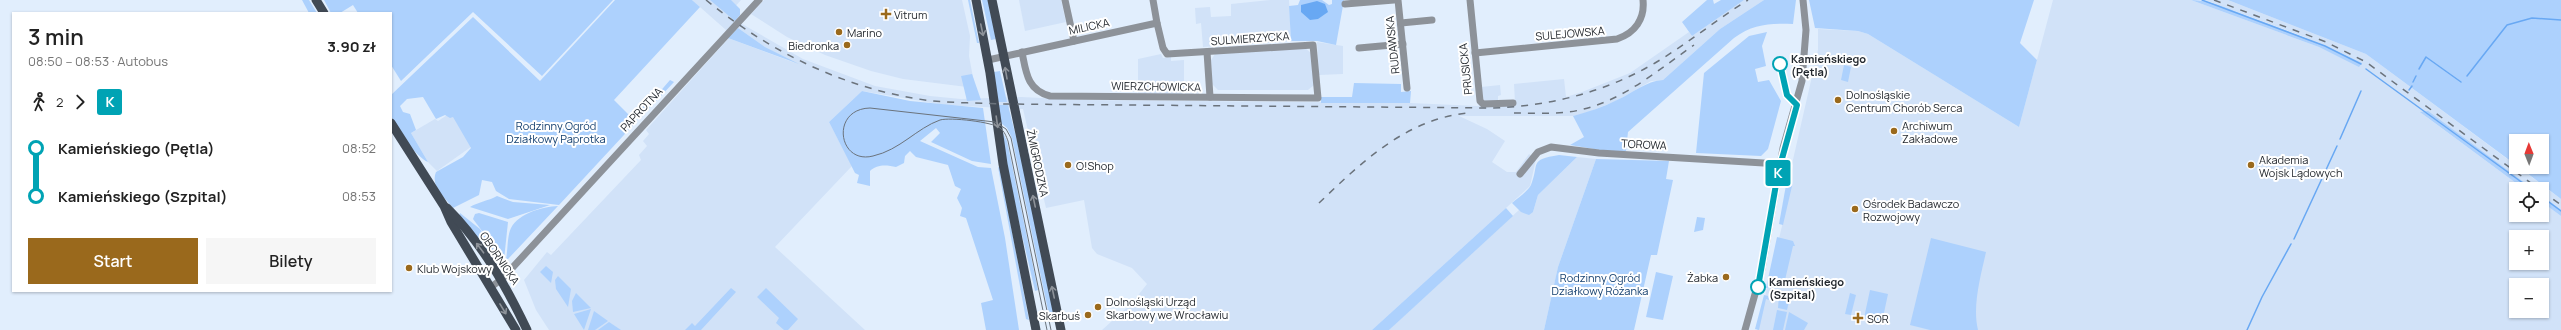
<!DOCTYPE html>
<html lang="pl">
<meta charset="utf-8">
<style>
:root{--surface:#fff;--page:#f6f6f6;--text:#222;--muted:#767676;--accent:#9a691c}
body{margin:0;font-family:Manrope,sans-serif;background:var(--page);color:var(--text);height:100vh;display:flex;flex-direction:column;font-size:15px;white-space:nowrap}
*{box-sizing:border-box;margin:0}
p{font-size:13px;color:var(--muted)}
.icon{flex:none;width:22px;height:22px;fill:none;stroke:currentColor;stroke-width:2;stroke-linecap:round;stroke-linejoin:round}
.map{position:relative;flex:1;overflow:hidden}
.sheet{position:absolute;left:12px;top:12px;width:380px;height:280px;display:flex;flex-direction:column;background:var(--surface);border-radius:0px;box-shadow:0 1px 3px #0004}
.sheet>*{flex:none}
.badge{padding:0 8px;border-radius:3px;font-size:14px;line-height:26px}
.needle{width:26px;rotate:359deg}
.tools{position:absolute;left:2509px;top:134px;display:grid;gap:8px}
.tools a{display:grid;place-items:center;width:40px;height:40px;border-radius:0px;background:var(--surface);box-shadow:0 1px 3px #0004;font-size:20px}
.map>.badge{position:absolute;translate:-50% -50%;box-shadow:0 0 0 2px #fff}
.legs{display:flex;align-items:center;gap:6px;height:44px;padding:0 16px;font-size:13px}
.legs p{margin-inline-start:auto}
.summary{display:flex;align-items:center;justify-content:space-between;height:68px;padding:0 16px}
h1{font-size:22px;font-weight:600;line-height:30px}
.primary-button{display:flex;gap:8px;margin-top:auto;padding:8px 16px}
.primary-button a{flex:1;height:46px;border-radius:0px;background:var(--accent);color:#fff;font-size:16px;font-weight:600;line-height:46px;text-align:center}
.primary-button a+a{background:var(--page);color:var(--text)}
ul{padding:0 16px;list-style:none}
li{display:flex;align-items:center;gap:14px;height:48px;font-size:15px}
li i{display:grid;place-items:center;width:6px;height:100%;margin:0 5px;background:currentColor}
li i::after{content:'';width:10px;height:10px;margin:-5px;border:3px solid;border-radius:50%;background:var(--surface)}
li p{margin-inline-start:auto}
li:first-child i{background:linear-gradient(#0000 50%,currentColor 0)}
li:last-child i{background:linear-gradient(currentColor 50%,#0000 0)}
.map>svg:first-child{display:block}
.built{fill:#d1e2f8;fill-rule:evenodd}
.green{fill:#add1fd}
.water{fill:#68a8f3}
.lines{fill:none;stroke-linecap:round;stroke-linejoin:round}
.stream{stroke:#68a8f3;stroke-width:1.5}
.minor{stroke:#8d9299;stroke-width:7}
.major{stroke:#414a55;stroke-width:9}
.tram{stroke:#6b737c;stroke-width:1}
.rail{stroke:#6b737c;stroke-width:1.5;stroke-dasharray:7 7;stroke-linecap:butt}
.oneway{stroke:#8d9299}
.line-1-casing{stroke:#fff;stroke-width:9}
.line-1{stroke:#00a3b4;stroke-width:6}
.poi-dot{fill:#9a691c;stroke:#fff;stroke-width:1.5}
.stop-1-dot{fill:#fff;stroke:#00a3b4;stroke-width:2}
.labels{text-anchor:middle;dominant-baseline:central;stroke-width:4;stroke-linejoin:round;paint-order:stroke}
.poi-label{font-size:11px;fill:#24292f;stroke:#fff;text-anchor:start}
.street-label{font-size:11px;fill:#24292f;stroke:#fff}
.stop-label{font-size:11px;font-weight:bold;fill:#24292f;stroke:#fff;text-anchor:start}
.park-label{font-size:11px;fill:#133f6f;stroke:#fff}
</style>
<div class="map">
<svg width="2561" height="330" viewBox="0 0 2561 330">
<rect width="100%" height="100%" fill="#e1eefd"/>
<g class="built">
<path d="M692,0H741L732,10L742,24L803,59L875,86L930,96L961,99L1021,97L1084,100L1410,103L1477,106L1515,102L1514,84L1564,79L1566,97L1582,92L1630,73L1689,32L1692,36L1744,0H1764L1720,29L1663,80L1651,81L1618,100L1589,112L1573,116H1459L1487,129L1505,141L1492,162L1507,172H1516L1529,154L1536,159L1530,186L1372,330H1102L1132,303L1147,284L1132,268L1097,254L1092,248L1084,200L1046,208L1023,109L945,105L862,91L829,122L852,166L775,247L865,330H549L536,310L524,280L547,252L551,255L641,160L639,155L647,146L643,141L649,134L646,130L728,39L726,30ZM738,28L765,47L795,63L728,38Z"/>
<path d="M764,0H962L970,36L969,56L975,88L903,79L871,71L825,55L787,37L751,14Z"/>
<path d="M1019,0H1061L1066,22L1025,31Z"/>
<path d="M1270,0H1289L1291,41L1203,47L1201,23L1196,24L1195,8L1210,7L1211,17L1231,16V4Z"/>
<path d="M2053,0H2191L2319,47L2359,66L2305,37L2205,0H2228L2366,54L2561,199V210L2542,195V189H2533L2421,113L2524,189H2516V215H2542V202L2561,216V330H1757L1782,226L1793,165L1792,164L1818,50V29L1858,31L1868,34L2019,127ZM2516,237H2542V263H2516ZM2516,285H2542V311H2516Z"/>
<path d="M1317,42L1343,46V74L1319,75Z"/>
<path d="M1305,48L1311,53L1314,85L1308,90H1218L1212,84L1211,60L1215,54Z"/>
<path d="M1161,54L1163,58L1171,57V61L1184,60V96L1138,95V59Z"/>
<path d="M1500,85L1501,95L1498,96V102H1486L1482,98L1481,87Z"/>
<path d="M455,110L475,144L437,171L428,162L411,133L435,119L438,121Z"/>
<path d="M1577,157L1596,159L1558,267L1544,330H1389L1519,210L1533,212L1538,195Z"/>
</g>
<g class="green">
<path d="M302,0H309L317,13H309Z"/>
<path d="M324,0H613L542,76L473,12L401,81L391,65V13H358L353,5L340,13H331Z"/>
<path d="M615,0H692L700,7L614,100L636,122L559,205L509,199L496,191L492,182L482,180L479,195L453,208C445,198 430,186 436,172L463,157L471,148L453,117L450,118L445,115L436,119L423,97L407,99L400,106L403,112L410,114L416,130L411,133L428,162C417,158 393,126 391,114C390,108 391,101 391,95L473,17L540,81Z"/>
<path d="M710,0H731L740,9V15L735,21Z"/>
<path d="M968,0H970L979,43H977Z"/>
<path d="M982,0H988L996,39L991,40Z"/>
<path d="M1300,0H1322L1329,5L1332,4V0H1344L1336,45L1317,41H1291L1289,6L1298,5Z"/>
<path d="M1707,0H1713L1714,4L1721,0H1744L1692,36L1682,22Z"/>
<path d="M1764,0H1796L1793,24C1770,23 1753,24 1734,38L1628,132L1626,151H1606L1570,145L1584,137L1573,116C1588,112 1603,107 1617,100C1633,93 1646,81 1663,80L1720,29Z"/>
<path d="M1809,0H2034L2020,43L2037,60L2019,127L1868,34L1858,31L1815,28Z"/>
<path d="M2191,0C2212,0 2231,10 2250,17C2288,31 2325,45 2362,63L2359,67L2319,47Z"/>
<path d="M2228,0H2561V199L2519,167H2542V141H2516V165L2366,54Z"/>
<path d="M738,28L765,47L799,64L728,38Z"/>
<path d="M1767,32L1762,46L1766,66L1755,69L1758,82L1769,80L1781,101L1768,149L1761,156L1696,153L1704,73L1749,36Z"/>
<path d="M1844,65L1851,67L1848,82L1841,80Z"/>
<path d="M1000,71L1007,102H998L994,72Z"/>
<path d="M972,74L981,100L967,101L961,76Z"/>
<path d="M670,80L674,82L644,114L643,106L651,102Z"/>
<path d="M1354,83L1401,84V92L1411,91L1410,103H1321V97H1352Z"/>
<path d="M862,91L910,101L983,108L991,164L972,161L931,142L940,133L936,128L920,141L978,167L991,168L1005,238L1019,330H986L981,303L993,300L966,218L960,216L962,208L957,198L961,189L955,186L948,165L916,157L910,151L905,156L904,163L896,167C887,165 877,164 870,171V186L857,183L859,175L855,173L829,122Z"/>
<path d="M998,105H1008L1021,157L1054,314L1049,315L1012,138L1007,128L1001,123Z"/>
<path d="M2428,111L2533,189H2524L2420,112Z"/>
<path d="M1002,131L1007,141L1038,290L1035,291L1010,183Z"/>
<path d="M1559,155L1577,157L1538,195L1533,212L1529,215L1521,212L1512,203C1518,198 1528,191 1531,185C1540,163 1528,160 1559,155Z"/>
<path d="M1596,159L1669,161L1666,179L1673,180L1657,255H1651L1634,330H1544L1558,267Z"/>
<path d="M998,167L1000,168L1029,320L1026,319Z"/>
<path d="M1786,185L1792,186L1783,225L1779,224Z"/>
<path d="M2542,195L2561,210V216L2542,202Z"/>
<path d="M497,196L513,202L550,205L508,219L470,207C478,202 488,201 497,196Z"/>
<path d="M558,206L508,259H506C508,250 507,236 511,228C519,213 542,207 558,206Z"/>
<path d="M1506,208L1513,216L1400,320L1389,330H1372Z"/>
<path d="M460,213L480,229L504,264L491,257L459,216Z"/>
<path d="M479,213L508,222L504,260L473,219L475,214Z"/>
<path d="M1697,217L1705,218L1703,230L1694,232Z"/>
<path d="M1777,237L1793,241L1795,246H1793L1785,280L1788,281L1786,285L1766,288Z"/>
<path d="M1931,238L1986,252C1981,275 1972,306 1978,330H1930L1910,325Z"/>
<path d="M546,266L553,272L551,283L540,272Z"/>
<path d="M1656,272L1673,276L1663,320L1646,317Z"/>
<path d="M558,276L571,289L568,307L556,289L555,280Z"/>
<path d="M731,288L736,292L701,330H685L692,323L695,326Z"/>
<path d="M766,288L798,319L788,330H784L776,323L779,318L757,297Z"/>
<path d="M1870,290L1888,294L1882,322L1864,318Z"/>
<path d="M576,293L591,308L573,312L572,301Z"/>
<path d="M1791,293L1787,310L1778,308L1779,295Z"/>
<path d="M1850,293L1856,295L1851,315L1845,314Z"/>
<path d="M1764,295L1768,296L1769,300L1766,299L1759,330L1755,329Z"/>
<path d="M591,309L584,330L574,314Z"/>
<path d="M1777,310L1787,312L1783,330H1773Z"/>
<path d="M594,311L608,321L595,330H588Z"/>
<path d="M1789,312L1808,323L1804,330H1785Z"/>
<path d="M609,322L621,330H598Z"/>
</g>
<path class="water" d="M1317,1L1325,4L1328,12L1318,19L1310,20L1301,12V5Z"/>
<g class="lines">
<g class="stream">
<path d="M2202,0L2325,46L2361,64"/>
<path d="M2366,69L2531,189"/>
<path d="M2419,69L2426,57L2461,82"/>
<path d="M2467,76L2507,25L2532,18L2561,20"/>
<path d="M2413,82L2416,76"/>
<path d="M2409,90L2412,86"/>
<path d="M2340,139L2361,91"/>
<path d="M2542,197L2561,211"/>
<path d="M2294,239L2337,146"/>
<path d="M2247,330L2262,297L2291,244"/>
</g>
<g class="minor">
<path d="M1065,0L1074,41"/>
<path d="M1398,0L1407,88"/>
<path d="M1470,0L1480,101L1483,104L1513,103"/>
<path d="M1345,4L1394,0"/>
<path d="M1401,23L1432,20"/>
<path d="M1359,48L1403,44"/>
<path d="M1022,52C1026,72 1027,90 1050,96L1318,98L1313,45L1167,54L1163,48L1157,23"/>
<path d="M1207,52L1210,97"/>
<path d="M1475,53L1617,39C1635,33 1645,19 1643,0"/>
<path d="M988,60L1157,23L1153,0"/>
<path d="M1520,174L1538,152L1551,147L1599,153L1780,164"/>
<path d="M491,287L502,279L759,0"/>
<path d="M1745,330L1762,269L1783,148L1802,81L1806,30L1803,0"/>
</g>
<g class="major">
<path d="M316,0L324,13"/>
<path d="M976,0L990,73L1003,164L1036,330"/>
<path d="M992,0L1061,330"/>
<path d="M391,123L444,206L451,222L516,330"/>
<path d="M447,208C482,243 506,286 527,330"/>
</g>
<path class="tram" d="M1047,330L1008,141C1006,136 1005,132 1000,128C993,122 950,117 940,120C917,128 900,150 873,156C838,165 830,109 870,108L995,122L1006,129L1011,138L1051,330"/>
<g class="rail">
<path d="M706,0C771,53 849,91 933,101C956,103 980,103 1003,104L1493,108C1551,106 1605,92 1655,63C1687,44 1716,20 1748,0"/>
<path d="M2214,0L2326,42L2366,62L2539,189"/>
<path d="M1514,113C1532,113 1551,114 1569,112C1618,105 1654,73 1694,45"/>
<path d="M2542,191L2561,205"/>
<path d="M1319,203C1362,162 1406,119 1468,113"/>
</g>
</g>
<defs><path id="oneway-shaft" d="M-6 0H5M1.5-3L5.5 0L1.5 3" fill="none" stroke-width="1.6" stroke-linecap="round" stroke-linejoin="round"/></defs>
<g class="oneway">
<use href="#oneway-shaft" transform="translate(982 30) rotate(78)"/>
<use href="#oneway-shaft" transform="translate(1006 73) rotate(-100)"/>
<use href="#oneway-shaft" transform="translate(997 122) rotate(82)"/>
<use href="#oneway-shaft" transform="translate(1034 201) rotate(-102)"/>
<use href="#oneway-shaft" transform="translate(480 248) rotate(-127)"/>
<use href="#oneway-shaft" transform="translate(1053 292) rotate(-102)"/>
<use href="#oneway-shaft" transform="translate(503 309) rotate(59)"/>
</g>
<g class="lines">
<g class="line-1-casing">
<path id="line-1" d="M1758,287L1778,173L1797,105L1787,95L1780,64"/>
</g>
<use href="#line-1" class="line-1"/>
</g>
<g class="poi-dot">
<path d="M884 8h4v4h4v4h-4v4h-4v-4h-4v-4h4z"/>
<circle cx="839" cy="32" r="4"/>
<circle cx="847" cy="45" r="4"/>
<circle cx="1838" cy="100" r="4"/>
<circle cx="1894" cy="131" r="4"/>
<circle cx="1068" cy="165" r="4"/>
<circle cx="2251" cy="165" r="4"/>
<circle cx="1855" cy="209" r="4"/>
<circle cx="409" cy="268" r="4"/>
<circle cx="1726" cy="277" r="4"/>
<circle cx="1098" cy="307" r="4"/>
<circle cx="1088" cy="315" r="4"/>
<path d="M1856 312h4v4h4v4h-4v4h-4v-4h-4v-4h4z"/>
</g>
<g class="stop-1-dot">
<circle cx="1780" cy="64" r="7"/>
<circle cx="1758" cy="287" r="7"/>
</g>
<g class="labels">
<g class="poi-label">
<text x="894" y="14">Vitrum</text>
<text x="847" y="32">Marino</text>
<text x="839" y="45" text-anchor="end">Biedronka</text>
<text x="1846" y="94">Dolnośląskie<tspan x="1846" dy="13">Centrum Chorób Serca</tspan></text>
<text x="1902" y="125">Archiwum<tspan x="1902" dy="13">Zakładowe</tspan></text>
<text x="2259" y="159">Akademia<tspan x="2259" dy="13">Wojsk Lądowych</tspan></text>
<text x="1076" y="165">O!Shop</text>
<text x="1863" y="203">Ośrodek Badawczo<tspan x="1863" dy="13">Rozwojowy</tspan></text>
<text x="417" y="268">Klub Wojskowy</text>
<text x="1718" y="277" text-anchor="end">Żabka</text>
<text x="1106" y="301">Dolnośląski Urząd<tspan x="1106" dy="13">Skarbowy we Wrocławiu</tspan></text>
<text x="1080" y="315" text-anchor="end">Skarbuś</text>
<text x="1867" y="318">SOR</text>
</g>
<g class="street-label">
<text transform="translate(1089 26) rotate(-12)">MILICKA</text>
<text transform="translate(1570 33) rotate(-5)">SULEJOWSKA</text>
<text transform="translate(1250 38) rotate(-4)">SULMIERZYCKA</text>
<text transform="translate(1392 45) rotate(-96)">RUDAWSKA</text>
<text transform="translate(1465 69) rotate(-96)">PRUSICKA</text>
<text transform="translate(1156 86) rotate(1)">WIERZCHOWICKA</text>
<text transform="translate(641 109) rotate(-47)">PAPROTNA</text>
<text transform="translate(1644 144) rotate(3)">TOROWA</text>
<text transform="translate(1038 163) rotate(78)">ŻMIGRODZKA</text>
<text transform="translate(500 258) rotate(56)">OBORNICKA</text>
</g>
<g class="stop-label">
<text x="1791" y="58">Kamieńskiego<tspan x="1791" dy="13">(Pętla)</tspan></text>
<text x="1769" y="281">Kamieńskiego<tspan x="1769" dy="13">(Szpital)</tspan></text>
</g>
<g class="park-label">
<text x="556" y="125">Rodzinny Ogród<tspan x="556" dy="13">Działkowy Paprotka</tspan></text>
<text x="1600" y="277">Rodzinny Ogród<tspan x="1600" dy="13">Działkowy Różanka</tspan></text>
</g>
</g>
</svg>
<div class="tools">
<a><svg class="needle" viewBox="-14 -14 28 28"><path d="M0-13l5 13h-10z" fill="#e53935"/><path d="M0 13l5-13h-10z" fill="#767676"/></svg></a>
<a><svg class="icon" aria-label="locate" viewBox="0 0 24 24"><circle cx="12" cy="12" r="6"/><path d="M12 2v4M12 18v4M2 12h4M18 12h4"/></svg></a>
<a>+</a>
<a>−</a>
</div>
<b class="badge" style="left:1778px;top:173px;background:#00a3b4;color:#fff">K</b>
<section class="sheet">
<div class="summary"><div><h1>3 min</h1><p>08:50 – 08:53 · Autobus</p></div><b>3.90 zł</b></div>
<div class="legs"><svg class="icon" aria-label="walk" viewBox="0 0 24 24"><circle cx="13" cy="4" r="2"/><path d="M13 8l-2 6 4 7M11 14l-3 7M7 12l3-4h3l4 4"/></svg>2<svg class="icon" aria-label="forward" viewBox="0 0 24 24"><path d="M9 5l7 7-7 7"/></svg><b class="badge" style="background:#00a3b4;color:#fff">K</b></div>
<ul>
<li><i style="color:#00a3b4"></i><b>Kamieńskiego (Pętla)</b><p>08:52</p></li>
<li><i style="color:#00a3b4"></i><b>Kamieńskiego (Szpital)</b><p>08:53</p></li>
</ul>
<div class="primary-button"><a>Start</a><a>Bilety</a></div>
</section>
</div>
